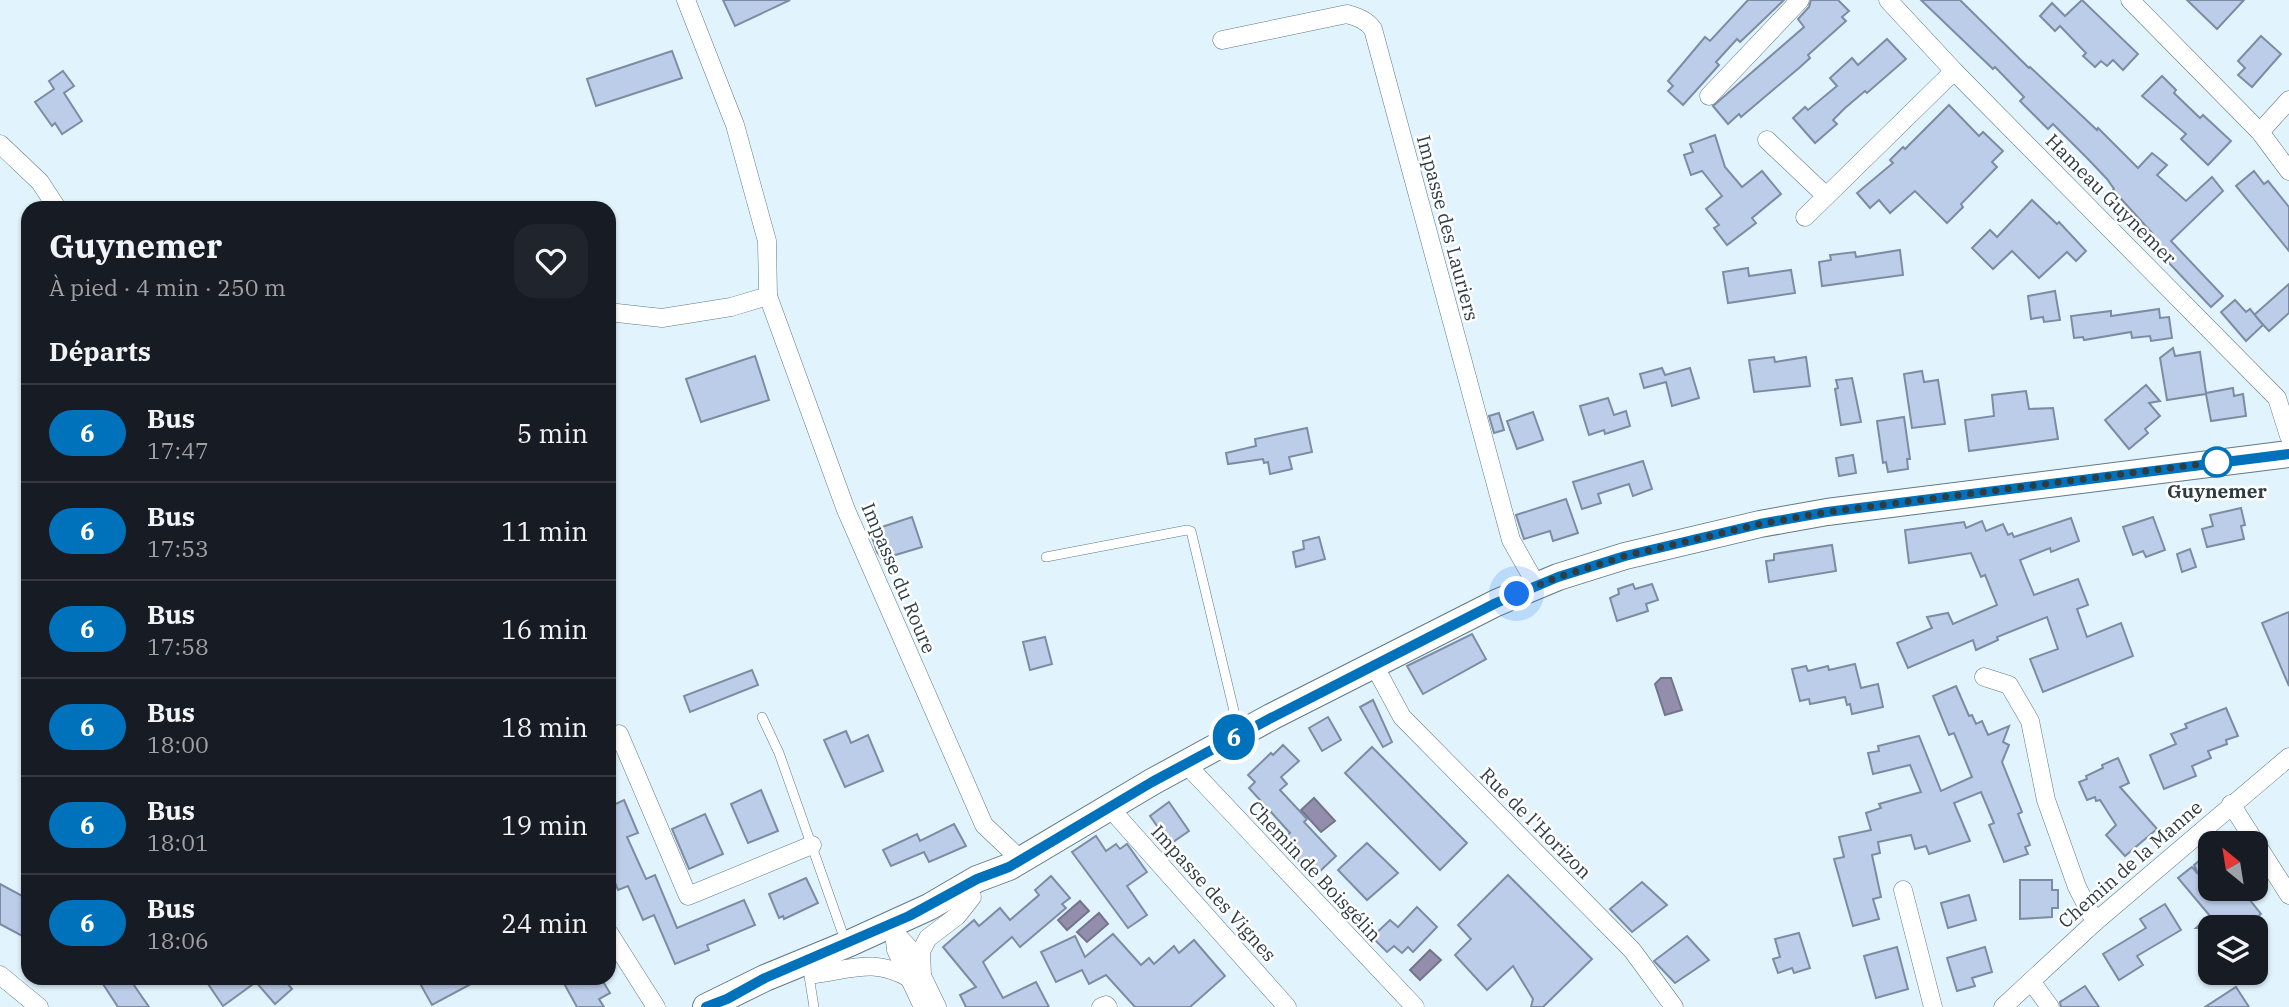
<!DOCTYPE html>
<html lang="fr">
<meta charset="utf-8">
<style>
:root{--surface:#171b24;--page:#20242c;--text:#f1f3f6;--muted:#9ea1a6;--line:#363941}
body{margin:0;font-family:"IBM Plex Serif",serif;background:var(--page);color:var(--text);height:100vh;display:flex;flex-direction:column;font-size:26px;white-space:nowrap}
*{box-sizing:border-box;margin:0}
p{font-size:23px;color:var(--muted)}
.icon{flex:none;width:38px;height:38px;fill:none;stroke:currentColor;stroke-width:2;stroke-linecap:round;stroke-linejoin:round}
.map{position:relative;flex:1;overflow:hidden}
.drawer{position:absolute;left:21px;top:201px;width:595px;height:784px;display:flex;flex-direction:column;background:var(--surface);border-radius:21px;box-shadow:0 2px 5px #0004}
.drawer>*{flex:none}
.badge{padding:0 14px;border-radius:23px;font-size:24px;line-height:46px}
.needle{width:46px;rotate:330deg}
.tools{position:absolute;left:2198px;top:831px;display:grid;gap:14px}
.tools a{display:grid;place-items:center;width:70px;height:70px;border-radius:14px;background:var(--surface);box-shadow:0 2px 5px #0004;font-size:35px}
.you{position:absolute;width:35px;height:35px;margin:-18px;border:5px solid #fff;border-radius:50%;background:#1a73e8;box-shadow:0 0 0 10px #1a73e833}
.map>.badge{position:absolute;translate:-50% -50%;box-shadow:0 0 0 4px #fff}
h2{padding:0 28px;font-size:26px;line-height:63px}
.round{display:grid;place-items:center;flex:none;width:74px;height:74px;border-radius:21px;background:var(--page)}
.head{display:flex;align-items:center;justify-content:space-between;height:119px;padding:0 28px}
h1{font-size:33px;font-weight:700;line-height:52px}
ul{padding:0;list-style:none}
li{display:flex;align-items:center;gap:21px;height:98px;padding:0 28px;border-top:2px solid var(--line)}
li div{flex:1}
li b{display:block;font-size:26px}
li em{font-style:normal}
li .badge{min-width:77px;font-weight:700;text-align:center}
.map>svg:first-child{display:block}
.water{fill:#928eac;stroke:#74758c;stroke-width:2}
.building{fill:#bccdea;stroke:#7d8ca3;stroke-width:2}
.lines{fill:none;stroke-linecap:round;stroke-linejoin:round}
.lane-casing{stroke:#5e7a88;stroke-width:10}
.street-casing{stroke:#5e7a88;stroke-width:19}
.secondary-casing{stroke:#5e7a88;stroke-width:28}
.lane{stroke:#fff;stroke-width:9}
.street{stroke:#fff;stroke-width:18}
.secondary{stroke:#fff;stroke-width:26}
.line-casing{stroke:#fff;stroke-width:16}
.line{stroke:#0072bc;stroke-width:10}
.walk{stroke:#2f3c42;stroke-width:7;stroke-dasharray:0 12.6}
.stop-dot{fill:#fff;stroke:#0072bc;stroke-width:3.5}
.labels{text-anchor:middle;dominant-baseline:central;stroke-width:5;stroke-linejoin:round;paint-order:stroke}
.street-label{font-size:19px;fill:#2f3c42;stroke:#fff}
.stop-label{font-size:19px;font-weight:bold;fill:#2f3c42;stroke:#fff}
</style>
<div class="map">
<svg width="2289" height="1007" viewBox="0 0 2289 1007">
<rect width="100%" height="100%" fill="#e1f4fd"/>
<g class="water">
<path d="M1661,678H1671L1682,710L1665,715L1655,684Z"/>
<path d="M1314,798L1335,821L1321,832L1301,810Z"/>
<path d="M1080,901L1089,911L1067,930L1058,920Z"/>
<path d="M1099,913L1108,924L1087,942L1077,932Z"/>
<path d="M1430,950L1441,960L1420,980L1410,970Z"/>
</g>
<g class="building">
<path d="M723,0H790L735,26Z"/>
<path d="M1748,0H1784L1740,42L1737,39L1716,62L1719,65L1683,105L1668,91L1673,86L1668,81L1705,37L1710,41Z"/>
<path d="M1811,0H1838L1849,11L1842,17L1846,21L1808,55L1810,58L1799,68L1741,117L1739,114L1728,124L1713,106L1804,27L1798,19L1809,7Z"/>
<path d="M1921,0H1960L2029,68L2030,67L2097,130L2098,128L2138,168L2152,153L2167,165L2157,175L2186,201L2212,177L2223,191L2171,241L2223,296L2211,307L2147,240L2153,234L2113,190L2114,189L2107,179L2087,158L2053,124L2048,129L2020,101L2024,97L1995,67L1993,69Z"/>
<path d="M2082,0L2138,54L2123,70L2113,60L2107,66L2101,61L2095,67L2083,56L2086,53L2060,26L2055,31L2040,16L2052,3L2065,16Z"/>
<path d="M2187,0H2244L2217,29Z"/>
<path d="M2261,36L2281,54L2252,87L2238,75L2245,68L2238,61Z"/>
<path d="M1887,39L1906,59L1867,93L1865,91L1845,108L1833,120L1837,124L1815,143L1793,118L1805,107L1808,110L1837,86L1830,78L1852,58L1858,65Z"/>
<path d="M672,51L682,78L596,106L587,79Z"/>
<path d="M63,71L74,86L64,93L82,121L62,134L55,123L52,126L35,102L54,89L49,81Z"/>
<path d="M2162,76L2176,90L2174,93L2200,118L2203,115L2231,141L2208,165L2181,139L2186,134L2142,96Z"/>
<path d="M1949,105L1979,136L1983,132L2003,151L1992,162L1997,167L1961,204L1963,207L1947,223L1915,191L1890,213L1879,200L1870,208L1857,193L1893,163L1890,160L1903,147L1905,149Z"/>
<path d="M1715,135L1725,167L1742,187L1762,171L1781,194L1752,218L1756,223L1727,245L1714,228L1719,225L1706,209L1722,196L1702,171L1691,175L1684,155L1693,152L1690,144Z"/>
<path d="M2254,171L2264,184L2268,181L2289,207V251L2236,186Z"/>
<path d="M2032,200L2057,224L2059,222L2086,251L2076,261L2067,252L2039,278L2012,251L1993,269L1972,248L1990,230L1997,237Z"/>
<path d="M1900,250L1903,275L1822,286L1819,262L1831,260L1830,255L1855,252L1856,257Z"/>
<path d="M1748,268L1749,276L1791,270L1795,293L1728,303L1723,272Z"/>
<path d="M2289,284V313L2269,331L2254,315Z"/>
<path d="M2055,291L2060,320L2044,322L2043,317L2031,319L2028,296Z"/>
<path d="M2235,300L2246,312L2250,309L2263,325L2246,341L2221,312Z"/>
<path d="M2159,309L2160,318L2169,317L2172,338L2151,341L2150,336L2132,338L2131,332L2084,340L2083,337L2074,338L2071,316L2111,311V316Z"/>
<path d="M2173,348L2175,356L2200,352L2206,393L2233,388L2234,396L2243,394L2246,416L2211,421L2206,394L2167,400L2160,358Z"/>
<path d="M755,356L769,400L701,422L686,379Z"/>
<path d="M1774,357L1775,362L1806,357L1810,386L1754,392L1749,360Z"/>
<path d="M1662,368L1665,375L1690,368L1699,398L1672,406L1666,382L1644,388L1640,374Z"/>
<path d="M1922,371L1924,382L1938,380L1945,424L1912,428L1904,374Z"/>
<path d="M1852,378L1861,422L1841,425L1835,389L1838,388L1836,380Z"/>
<path d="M2146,385L2160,401L2149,403L2160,416L2145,429L2148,433L2129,449L2105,420Z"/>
<path d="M2026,391L2029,409L2053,408L2058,439L1969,451L1965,420L1994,416L1992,395Z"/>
<path d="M1608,398L1614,415L1626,411L1630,426L1605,434L1604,430L1589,435L1580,406Z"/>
<path d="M1533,412L1543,440L1517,449L1507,421Z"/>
<path d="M1499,413L1504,430L1494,433L1489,416Z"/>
<path d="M1904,417L1910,459H1907L1908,469L1888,472L1886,462L1883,463L1877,421Z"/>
<path d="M1307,428L1312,452L1289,457L1292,469L1270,474L1268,462L1264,463L1263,459L1228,464L1226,453L1256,446L1255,439Z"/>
<path d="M1853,455L1856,473L1839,476L1836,458Z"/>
<path d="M1643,461L1652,489L1633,496L1629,484L1598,494L1601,503L1582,509L1573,482Z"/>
<path d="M1566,499L1578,533L1553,541L1550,531L1524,539L1516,515Z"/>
<path d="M2241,508L2245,525L2241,526L2244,539L2207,547L2202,529L2213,526L2210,515Z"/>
<path d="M912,517L922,547L882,559L877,552L870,531Z"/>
<path d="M2153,517L2165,550L2146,557L2143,551L2133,555L2123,527Z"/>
<path d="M2071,518L2079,541L2051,552L2050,548L2020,560L2034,595L2078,579L2088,605L2077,609L2087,637L2121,623L2133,656L2043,692L2030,659L2058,649L2047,617L1997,637L1998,640L1976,650L1973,640L1908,668L1897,643L1932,628L1927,617L1948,613L1953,624L1997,605L1985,575L1981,577L1971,553L1909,563L1905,530L1964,522L1966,528L1982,521L1986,531L2003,524L2008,535L2012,533L2014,537Z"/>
<path d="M1319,537L1325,559L1296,567L1293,552L1304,549L1303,541Z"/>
<path d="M1832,545L1836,571L1769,582L1766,561L1774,560V554Z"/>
<path d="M2190,549L2196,567L2182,572L2177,554Z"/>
<path d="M1633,584L1635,589L1652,584L1658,600L1646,604L1648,611L1617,621L1610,598L1619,594L1618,589Z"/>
<path d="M2289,612V686L2262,623Z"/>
<path d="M1472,634L1486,659L1423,694L1407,666Z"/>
<path d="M1045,637L1052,664L1030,670L1023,642Z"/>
<path d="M1855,664L1861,688L1878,684L1883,707L1852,714L1850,704L1847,705L1845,697L1810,704L1809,699L1800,701L1792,669L1806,666L1808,671L1828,666L1829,670Z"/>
<path d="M752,670L758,685L690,712L684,696Z"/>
<path d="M1956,686L1969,716L1972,715L1976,724L1982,721L1988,735L2009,726L2003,742L2009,745L2002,762L2022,812L2018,814L2030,845L2025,847L2028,854L2004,862L1989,825L1994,823L1981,792L1954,803L1970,841L1929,854L1926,846L1915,849L1911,835L1878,842L1880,853L1872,855L1881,897L1873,899L1879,919L1853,926L1834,859L1844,857L1839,837L1871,830L1866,813L1881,808L1879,804L1921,792L1910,765L1873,774L1868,753L1879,751L1878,746L1919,736L1941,791L1972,777L1954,733L1949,735L1933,696Z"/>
<path d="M1373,700L1392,742L1383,747L1360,707Z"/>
<path d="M2226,708L2238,736L2226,740L2227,744L2208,751L2211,758L2192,766L2196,776L2164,789L2150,755L2176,744L2171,734L2187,728L2185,724Z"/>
<path d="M1328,717L1341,740L1322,751L1309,728Z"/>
<path d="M846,731L851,743L868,735L883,771L845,787L824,740Z"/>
<path d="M1283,745L1299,761L1281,777L1287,784L1280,790L1307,819L1304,822L1336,856L1317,874L1309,865L1305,868L1280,841L1290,833L1249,788L1255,782L1248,775L1271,753L1273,755Z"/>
<path d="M1372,747L1467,843L1440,870L1345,773Z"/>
<path d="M2118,758L2129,783L2120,787L2157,829L2125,856L2106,835L2116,825L2100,800L2096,801L2095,797L2087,800L2079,782L2087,779L2086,776L2103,768L2102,765Z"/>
<path d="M761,790L778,831L748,843L731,804Z"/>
<path d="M624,800L638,833L627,837L646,879L655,875L677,928L744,900L755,925L707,945L709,950L675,964L654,915L643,920L628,886L618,890L609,868V855L613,853L609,842V807Z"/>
<path d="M1169,802L1189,831L1170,844L1150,816Z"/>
<path d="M705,814L723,854L689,869L672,829Z"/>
<path d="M954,824L966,846L929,862L924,852L891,866L883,850L917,834L920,841Z"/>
<path d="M1096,836L1106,851L1116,844L1120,849L1127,844L1147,872L1127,886L1147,915L1128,928L1072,852Z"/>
<path d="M1367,843L1398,873L1367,900L1338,870Z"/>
<path d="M2210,852V889H2241L2261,914L2245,928H2196L2210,916L2178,878L2192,867L2198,874L2194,865Z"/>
<path d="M1508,875L1592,959L1543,1007H1531L1533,999L1513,966L1487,990L1455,955L1471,939L1458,925Z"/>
<path d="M1051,876L1070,898L1062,904L1066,908L1020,947L1012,937L983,962L1003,998L1036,982L1049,1007H966L960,995L976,987L943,947L974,920L979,926L1000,908L1010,920L1039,895L1035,890Z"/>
<path d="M806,878L818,903L784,919L783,916L779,918L769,894Z"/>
<path d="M2020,880H2052V890H2058V908H2052V917L2020,919Z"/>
<path d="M1642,882L1667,905L1632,932L1610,909Z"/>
<path d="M0,884L28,899V939L0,924Z"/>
<path d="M1969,895L1976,920L1948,928L1941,903Z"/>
<path d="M2165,904L2181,930L2137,956L2143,965L2119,980L2103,954L2146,928L2140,919Z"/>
<path d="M1417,907L1437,927L1413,952L1408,947L1402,953L1394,946L1387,952L1372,937L1390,920L1398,927Z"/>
<path d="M1799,933L1810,968L1794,973L1792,968L1778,973L1773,959L1780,957L1775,939Z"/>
<path d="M1113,934L1141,965L1149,958L1154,964L1174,946L1179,953L1194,940L1225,976L1190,1007H1135L1106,975L1089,984L1082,970L1056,982L1041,952L1075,936L1085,957Z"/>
<path d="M1687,936L1709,960L1675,983L1654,961Z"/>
<path d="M1897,947L1908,989L1876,998L1864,956Z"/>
<path d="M1985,947L1992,972L1972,978L1975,986L1957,991L1947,958Z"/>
<path d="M99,978H129L149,1007H118Z"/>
<path d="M204,978H283L292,989L275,1004L256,982L223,1006Z"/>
<path d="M417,978H482L432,1005Z"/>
<path d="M561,978H601L610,993L599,999L604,1007H577Z"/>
<path d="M2085,986L2099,1007H2061L2060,1002Z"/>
<path d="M2236,987L2249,1007H2205Z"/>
</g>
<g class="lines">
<g class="lane-casing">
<g id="lane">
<path d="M1046,557L1187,530L1191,531L1239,732"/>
<path d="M762,717L779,753L846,943"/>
<path d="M809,976L814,1007"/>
</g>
</g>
<g class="street-casing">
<g id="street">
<path d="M686,0L735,125L767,241L768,296L846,510L984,825L1021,860"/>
<path d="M1888,0L1954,71L2277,398L2289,436"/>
<path d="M2130,0L2260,132L2289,171"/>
<path d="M1222,40L1347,14C1358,17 1366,20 1373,29L1511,540L1537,586"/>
<path d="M1709,96L1800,0"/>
<path d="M2260,132L2289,100"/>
<path d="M1767,140L1826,196"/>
<path d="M0,144L40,182L57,208"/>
<path d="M1805,217L1954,71"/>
<path d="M617,313L662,318L731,307L768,296"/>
<path d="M1374,665L1402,717L1632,950L1674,1007"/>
<path d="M1984,677L2009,685L2030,721L2046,800L2077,887L2095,922"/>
<path d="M619,734L688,896L812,845"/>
<path d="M1186,764L1415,1007"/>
<path d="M2231,804L2289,895"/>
<path d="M1109,807L1287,1007"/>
<path d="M1903,890L1933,1007"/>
<path d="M894,932L908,947L937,1007"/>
<path d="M894,932L896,950L923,1007"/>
<path d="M609,933L656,1007"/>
<path d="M815,974C853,969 875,958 909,978"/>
<path d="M0,975L39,1007"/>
<path d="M922,976L921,951L928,938L957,916L972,897"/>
<path d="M2031,981L2050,1007"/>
<path d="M1101,1007L1106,1005L1108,1007"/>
<path d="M2003,1007L2095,922L2289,757"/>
</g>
</g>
<g class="secondary-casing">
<path id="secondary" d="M706,1007L765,978L850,943L929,907L977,879L1009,867L1152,782L1271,717L1496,603L1558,577L1625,556L1760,524L1827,512L2289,454"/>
</g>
<use href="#lane" class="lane"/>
<use href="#street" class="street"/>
<use href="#secondary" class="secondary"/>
</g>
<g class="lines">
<g class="line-casing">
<path id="line" d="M706,1007L727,999L765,978L909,916L977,879L1009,867L1152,782L1271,718L1496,603L1558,577L1625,556L1760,524L1827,512L2289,454"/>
</g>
<use href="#line" class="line"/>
<path class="walk" d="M1517,594L1558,577L1625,556L1760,524L1827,512L2217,462"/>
</g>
<circle class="stop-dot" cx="2217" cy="462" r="14"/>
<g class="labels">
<g class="street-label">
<text transform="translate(2111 199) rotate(45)">Hameau Guynemer</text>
<text transform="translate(1448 228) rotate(75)">Impasse des Lauriers</text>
<text transform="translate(899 578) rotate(67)">Impasse du Roure</text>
<text transform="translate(1536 823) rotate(45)">Rue de l'Horizon</text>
<text transform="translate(2130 864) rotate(-41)">Chemin de la Manne</text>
<text transform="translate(1315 871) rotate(47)">Chemin de Boisgélin</text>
<text transform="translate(1214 893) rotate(48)">Impasse des Vignes</text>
</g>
<g class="stop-label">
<text x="2217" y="491">Guynemer</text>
</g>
</g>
</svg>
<div class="tools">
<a><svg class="needle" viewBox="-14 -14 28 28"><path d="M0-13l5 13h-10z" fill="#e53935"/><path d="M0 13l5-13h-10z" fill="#9ea1a6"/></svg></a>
<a><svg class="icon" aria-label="layers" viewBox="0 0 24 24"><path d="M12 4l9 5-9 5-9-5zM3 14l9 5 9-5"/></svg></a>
</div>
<div class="you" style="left:1517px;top:594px"></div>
<b class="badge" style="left:1234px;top:737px;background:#0072bc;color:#fff">6</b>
<section class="drawer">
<div class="head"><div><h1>Guynemer</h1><p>À pied · 4 min · 250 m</p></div><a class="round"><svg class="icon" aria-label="heart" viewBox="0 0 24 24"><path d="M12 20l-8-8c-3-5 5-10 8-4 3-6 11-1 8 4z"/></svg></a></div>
<h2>Départs</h2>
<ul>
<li><span class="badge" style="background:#0072bc;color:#fff">6</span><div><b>Bus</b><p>17:47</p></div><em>5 min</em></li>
<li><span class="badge" style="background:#0072bc;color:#fff">6</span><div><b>Bus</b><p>17:53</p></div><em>11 min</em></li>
<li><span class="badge" style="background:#0072bc;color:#fff">6</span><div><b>Bus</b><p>17:58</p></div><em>16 min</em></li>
<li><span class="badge" style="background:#0072bc;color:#fff">6</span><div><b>Bus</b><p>18:00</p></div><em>18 min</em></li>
<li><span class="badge" style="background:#0072bc;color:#fff">6</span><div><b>Bus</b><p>18:01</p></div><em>19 min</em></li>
<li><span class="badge" style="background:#0072bc;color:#fff">6</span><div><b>Bus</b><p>18:06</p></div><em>24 min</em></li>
</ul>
</section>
</div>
